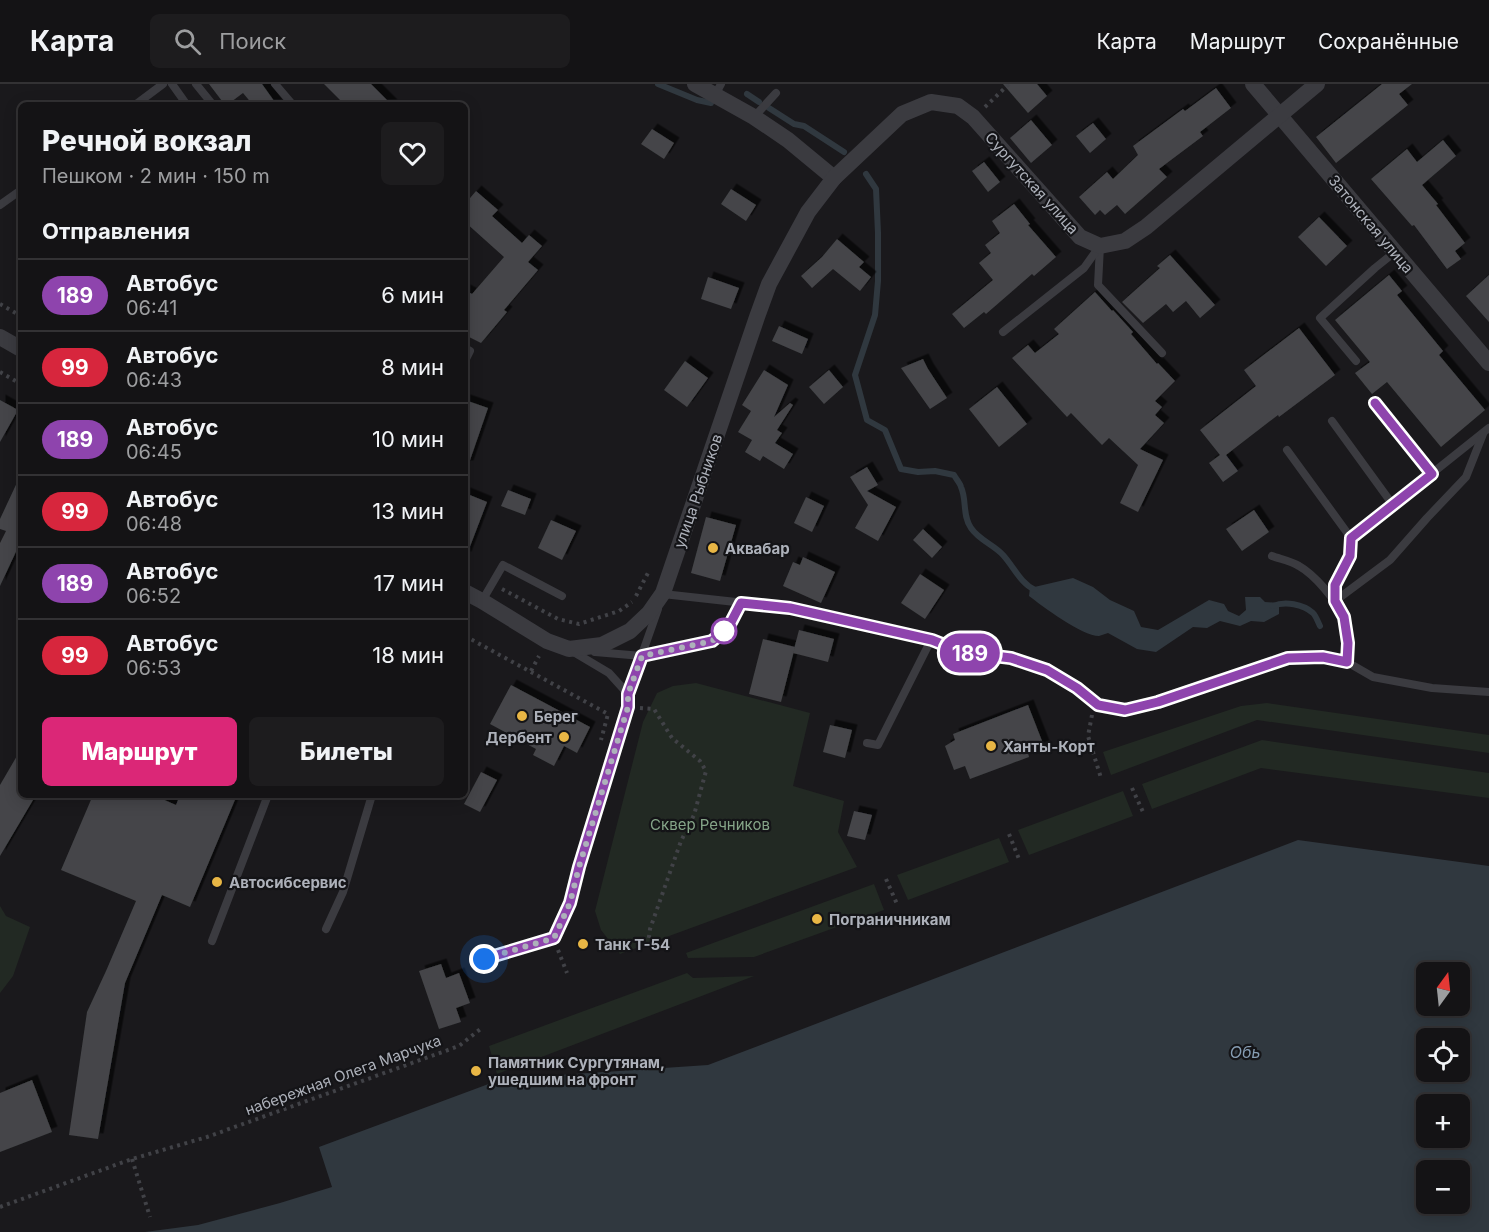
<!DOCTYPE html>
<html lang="ru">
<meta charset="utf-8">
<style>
:root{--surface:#141315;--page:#1d1c1e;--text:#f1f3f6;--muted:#9d9ea0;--line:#333234;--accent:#db2777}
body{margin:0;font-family:Inter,sans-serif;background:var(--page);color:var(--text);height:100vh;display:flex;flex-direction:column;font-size:22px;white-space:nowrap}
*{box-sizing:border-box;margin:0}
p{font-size:20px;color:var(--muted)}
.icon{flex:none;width:33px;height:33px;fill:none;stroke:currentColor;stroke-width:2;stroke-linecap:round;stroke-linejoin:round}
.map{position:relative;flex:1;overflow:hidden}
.details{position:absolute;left:18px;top:18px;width:450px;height:696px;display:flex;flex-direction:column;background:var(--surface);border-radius:9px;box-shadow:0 3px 15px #0003,0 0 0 2px var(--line)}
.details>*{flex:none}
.badge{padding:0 12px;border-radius:20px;font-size:21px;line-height:39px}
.needle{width:39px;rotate:15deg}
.fabs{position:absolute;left:1416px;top:878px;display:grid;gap:12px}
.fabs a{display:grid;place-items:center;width:54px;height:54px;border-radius:9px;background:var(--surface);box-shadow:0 3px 15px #0003,0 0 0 2px var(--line);font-size:30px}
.you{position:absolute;width:30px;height:30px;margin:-15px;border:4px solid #fff;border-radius:50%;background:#1a73e8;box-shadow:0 0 0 9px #1a73e833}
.map>.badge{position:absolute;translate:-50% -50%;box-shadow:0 0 0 3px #fff}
h2{padding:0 24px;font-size:22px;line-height:54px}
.round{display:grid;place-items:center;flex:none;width:63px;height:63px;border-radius:9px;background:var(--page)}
.summary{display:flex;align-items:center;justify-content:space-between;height:102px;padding:0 24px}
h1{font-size:28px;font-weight:800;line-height:45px}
.button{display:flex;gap:12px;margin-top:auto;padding:12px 24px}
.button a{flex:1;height:69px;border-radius:9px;background:var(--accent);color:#fff;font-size:24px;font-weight:800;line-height:69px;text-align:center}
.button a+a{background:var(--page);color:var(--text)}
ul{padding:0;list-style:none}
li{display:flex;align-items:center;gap:18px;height:72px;padding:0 24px;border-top:2px solid var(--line)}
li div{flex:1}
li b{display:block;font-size:22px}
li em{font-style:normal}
li .badge{min-width:66px;font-weight:700;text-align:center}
header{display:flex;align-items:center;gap:36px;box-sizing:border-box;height:84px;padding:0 30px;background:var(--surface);border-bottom:2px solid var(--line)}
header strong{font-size:28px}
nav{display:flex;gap:33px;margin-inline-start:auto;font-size:21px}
.search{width:420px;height:54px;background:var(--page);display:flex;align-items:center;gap:15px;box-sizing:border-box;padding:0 21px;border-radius:9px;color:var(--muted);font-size:22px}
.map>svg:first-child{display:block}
.green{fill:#222923}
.water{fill:#30383f;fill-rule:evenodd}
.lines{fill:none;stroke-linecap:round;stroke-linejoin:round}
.stream{stroke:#30383f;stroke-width:6}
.building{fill:#444548;filter:url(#shadow)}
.path{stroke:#414247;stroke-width:4;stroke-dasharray:3 4.5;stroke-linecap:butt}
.lane{stroke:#3b3b40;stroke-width:8}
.street{stroke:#3b3b40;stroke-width:16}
.line-casing{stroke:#fff;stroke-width:14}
.line{stroke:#8e44ad;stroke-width:9}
.walk{stroke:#adb1ba;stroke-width:6;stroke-dasharray:0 10.8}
.poi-dot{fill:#e8b645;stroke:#141417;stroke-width:2}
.stop-dot{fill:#fff;stroke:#8e44ad;stroke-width:3}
.labels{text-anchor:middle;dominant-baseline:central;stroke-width:4.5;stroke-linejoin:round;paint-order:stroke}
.street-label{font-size:15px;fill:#adb1ba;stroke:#141417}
.poi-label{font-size:15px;font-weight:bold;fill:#adb1ba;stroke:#141417;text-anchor:start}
.park-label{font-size:15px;fill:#85a488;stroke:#141417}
.water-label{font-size:16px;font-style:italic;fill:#869db3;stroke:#141417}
</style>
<header>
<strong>Карта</strong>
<div class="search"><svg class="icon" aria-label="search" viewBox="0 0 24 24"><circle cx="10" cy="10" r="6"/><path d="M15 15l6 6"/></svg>Поиск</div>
<nav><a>Карта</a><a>Маршрут</a><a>Сохранённые</a></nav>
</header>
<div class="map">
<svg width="1489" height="1148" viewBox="0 0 1489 1148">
<defs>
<filter id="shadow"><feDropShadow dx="5.5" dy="-5.5" stdDeviation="0" flood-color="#0009"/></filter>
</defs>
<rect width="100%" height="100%" fill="#1a191c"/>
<g class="green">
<path d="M696,599L810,629L793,702L844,717L838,748L857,783L620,870L601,846L595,827L643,638L657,609L673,602Z"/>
<path d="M1267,619L1489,651V669L1257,636L1111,691L1103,668L1241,622Z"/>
<path d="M1262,656L1489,689V714L1261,684L1152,725L1142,700Z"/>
<path d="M1123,707L1133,732L1029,771L1018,746Z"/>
<path d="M999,754L1009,778L908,816L897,791Z"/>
<path d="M874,800L884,826L754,873L688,874L686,869Z"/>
<path d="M0,822L6,832L30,843L13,892L0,909Z"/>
<path d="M687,889L693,894L754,892L497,990L489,962Z"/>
</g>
<g class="water">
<path d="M1073,494L1093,503L1110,516L1134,527L1141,543L1158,546L1209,516L1224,520L1228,527L1239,532L1246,526L1245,513H1260L1265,518L1279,519V530L1264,538L1251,537L1240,542L1220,537L1207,544L1193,543L1156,568L1137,565L1108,549C1105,550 1102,551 1099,552C1082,552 1042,522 1029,512L1030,504Z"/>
<path d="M1298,756L1489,782V1148H145L198,1141L280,1119L332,1103L319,1063L502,995L708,981ZM1426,888H1460V921H1426ZM1426,954H1460V987H1426ZM1426,1020H1460V1053H1426ZM1426,1086H1460V1119H1426Z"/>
</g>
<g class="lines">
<g class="stream">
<path d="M658,0L697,16L711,19"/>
<path d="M747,10L759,18"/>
<path d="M769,24L794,40L804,42L844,68"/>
<path d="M866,90L876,105L878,149V197L875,231L855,291L867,336L885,346L901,385L918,388L935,387L954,391C956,395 960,399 961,403C967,416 962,431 971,444C979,456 994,461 1003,471C1014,483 1020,499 1035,506"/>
<path d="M1273,522C1285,517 1303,520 1313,529C1316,532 1318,538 1320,542"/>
</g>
</g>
<g class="building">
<path d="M209,0H262L277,21H253L243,9L227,21H225Z"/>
<path d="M324,0H371L392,21H345Z"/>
<path d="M1003,0H1037L1047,12L1028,29Z"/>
<path d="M1382,0H1412L1399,10L1408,21L1336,79L1316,53Z"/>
<path d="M1216,4L1231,24L1200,48L1203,52L1159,85L1167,93L1125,130L1117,121L1105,131L1100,126L1095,131L1079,113L1107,88L1113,95L1138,71L1133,62L1183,25L1185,27Z"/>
<path d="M1031,36L1052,61L1031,79L1010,54Z"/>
<path d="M1093,39L1106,55L1090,69L1076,52Z"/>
<path d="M652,45L674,59L664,75L641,60Z"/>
<path d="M1443,56L1456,72L1422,101L1438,120L1436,121L1465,159L1455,167L1461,175L1447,185L1414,141L1412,142L1371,95L1407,65L1417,78Z"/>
<path d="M984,78L1000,98L988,108L972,87Z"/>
<path d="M731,105L756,121L746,137L721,120Z"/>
<path d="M476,107L498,126L492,132L522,159L529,151L542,162L528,178L538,186L504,226L507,228L481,259L465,251V206L472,210L504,173L465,138V120Z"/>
<path d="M1014,120L1030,140L1028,141L1056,173L1034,192L1032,190L986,230L984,228L964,244L952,230L993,196L979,179L991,169L985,161L1000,149L992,137Z"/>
<path d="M1319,133L1347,162L1326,182L1298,153Z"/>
<path d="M837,155L864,178L859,183L871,193L860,207L833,185L812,204L801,192L822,173Z"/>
<path d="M1170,171L1215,221L1200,234L1186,217L1173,228L1166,220L1143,239L1122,218L1160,184L1157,182Z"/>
<path d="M1389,191L1402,207L1397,211L1443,267L1439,271L1485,326L1441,363L1387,298L1372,310L1355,289L1370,278L1335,236Z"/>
<path d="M1489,191V238L1466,212Z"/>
<path d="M708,193L739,204L731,225L701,215Z"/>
<path d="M1095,208L1112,227L1113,226L1133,248L1131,250L1157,280L1158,279L1175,297L1155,317L1162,323L1155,331L1164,339L1140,365L1163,376L1138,428L1120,419L1138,381L1109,354L1102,361L1071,329L1067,333L1012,274L1028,261L1035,269L1059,250L1054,245Z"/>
<path d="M779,242L808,255L802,270L772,257Z"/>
<path d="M1299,244L1335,291L1279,333L1278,331L1226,371L1238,387L1223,398L1209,379L1220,371L1200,346L1256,302L1244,286Z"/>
<path d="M923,275L928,285L947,314L930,325L901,284Z"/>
<path d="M685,277L708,294L687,323L664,306Z"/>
<path d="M764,286L788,301L774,333L790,319L793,321L777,346L782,349L775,359L793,370L784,385L763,372L760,377L745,368L752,356L738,348L751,327L742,321Z"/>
<path d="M829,286L843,303L824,320L809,303Z"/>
<path d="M997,303L1027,340L999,363L969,325Z"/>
<path d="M0,316L18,326L0,358Z"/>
<path d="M465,316L488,324L468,382H465Z"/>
<path d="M867,383L878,401L867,407L896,423L878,457L855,444L868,421L850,393Z"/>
<path d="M21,390V457L0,502V459L6,447L0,445V435Z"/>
<path d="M508,406L531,415L525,431L501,422Z"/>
<path d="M465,409L487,418L466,473H465Z"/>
<path d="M806,413L824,422L812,448L794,439Z"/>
<path d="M1254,426L1269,448L1242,467L1226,445Z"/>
<path d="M706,433L736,441L720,497L691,489Z"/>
<path d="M551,436L576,447L562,476L538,464Z"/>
<path d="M923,445L942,463L932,474L913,456Z"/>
<path d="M803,473L835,488L821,519L783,502L793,478L800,481Z"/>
<path d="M920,490L944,506L925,535L901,519Z"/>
<path d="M799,546L834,555L828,578L793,569Z"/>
<path d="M763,555L795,563L781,618L749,610Z"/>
<path d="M511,601L590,643L577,669L564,662L554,682L533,671L536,665L490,640Z"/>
<path d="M1028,621L1044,662L1028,668L1029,673L970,695L965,682L954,686L945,662L955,656L953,650Z"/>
<path d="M830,641L852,646L845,674L823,668Z"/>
<path d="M21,665V711H36L0,772V701Z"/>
<path d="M481,688L497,696L480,728L464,720Z"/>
<path d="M93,711H153L176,721L180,711H237L190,823L162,811L125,899L98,1055L69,1051L87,928L106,887L136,817L61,786Z"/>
<path d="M854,727L872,731L865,756L847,752Z"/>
<path d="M441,880L446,894L459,889L470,919L456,924L461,938L439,945L419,887Z"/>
<path d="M32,996L52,1048L0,1068V1009Z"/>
</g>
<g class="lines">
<g class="path">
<path d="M985,23L1009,0"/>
<path d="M0,220L21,232"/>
<path d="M0,288L21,300"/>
<path d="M502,505L558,535L579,540L619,527L632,518"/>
<path d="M636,512L649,487"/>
<path d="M465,552L608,630L601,656"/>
<path d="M531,587L539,572"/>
<path d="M640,624L654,625L672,654L700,677L706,687L694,731L681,757L650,845L648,860"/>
<path d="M1092,631L1088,652L1101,694"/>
<path d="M1132,704L1143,728"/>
<path d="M1009,750L1019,775"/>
<path d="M886,795L897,820"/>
<path d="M558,866L567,889"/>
<path d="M132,1075L150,1133"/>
<path d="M0,1123L132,1075L207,1053L459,962L483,943"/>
</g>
<g class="lane">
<path d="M172,0L187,21"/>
<path d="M196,0L213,21"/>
<path d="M275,0L293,21"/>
<path d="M715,11L721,0"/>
<path d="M135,21L163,0"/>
<path d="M754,33L776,9"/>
<path d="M0,121L21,106"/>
<path d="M1100,162L1098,201L1162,269"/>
<path d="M1003,248L1084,184L1099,163"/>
<path d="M465,264L470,267L465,277"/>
<path d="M1356,277L1320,234L1375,184L1395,168"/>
<path d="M1375,319L1432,390"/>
<path d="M1332,337L1393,421"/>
<path d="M1287,366L1351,454L1489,344"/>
<path d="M1272,472C1280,475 1291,477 1299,482C1308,487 1317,496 1324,504C1346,529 1348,546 1347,578"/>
<path d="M663,510L790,524L931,556L962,568L1011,574L1047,586L1077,604L1098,621L1125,626L1158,618L1288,574L1323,572L1347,578L1373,593L1432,604L1489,608"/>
<path d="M482,517L503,481L562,512"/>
<path d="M1335,517L1390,476L1427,434L1466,393L1483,350"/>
<path d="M1335,517V501L1350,472L1351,454"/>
<path d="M595,568L642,572L712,557L728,544L741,519"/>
<path d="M628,610L658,525"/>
<path d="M867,659L878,661L931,556"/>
<path d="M326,845L343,808L372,711"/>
<path d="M212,857L268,711"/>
<path d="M484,875L554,854L570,819L579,783L628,623V610L609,589L572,567"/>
</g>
<g class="street">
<path d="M695,0L754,33L788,56L834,94"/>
<path d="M1253,0L1489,279"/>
<path d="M0,253L21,265"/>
<path d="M465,508L482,517L547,557L569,565L602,561L630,547L649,529L663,509L757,233L769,200L808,128L834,94L902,30L931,18L958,22L973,33L1080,153L1100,162L1125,157L1146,143L1317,0"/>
</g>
</g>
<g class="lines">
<g class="line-casing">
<path id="line" d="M484,875L554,854L570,819L579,783L628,623V610L642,572L712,557L728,544L741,519L790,524L932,556L962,568L1011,574L1047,586L1077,604L1098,621L1125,626L1158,618L1288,574L1323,573L1347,578L1348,559L1344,533L1335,517V501L1350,472L1351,454L1432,390L1375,319"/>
</g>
<use href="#line" class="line"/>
<path class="walk" d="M484,875L554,854L570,819L579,783L628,623V610L642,572L712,557L728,544L724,547"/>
</g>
<g class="poi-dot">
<circle cx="713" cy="464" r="6"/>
<circle cx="522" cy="632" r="6"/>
<circle cx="564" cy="653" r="6"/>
<circle cx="991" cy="662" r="6"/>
<circle cx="217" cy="798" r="6"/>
<circle cx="817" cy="835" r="6"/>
<circle cx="583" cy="860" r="6"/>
<circle cx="476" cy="987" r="6"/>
</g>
<circle class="stop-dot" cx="724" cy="547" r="12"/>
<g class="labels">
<g class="street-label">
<text transform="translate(1032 99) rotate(48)">Сургутская улица</text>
<text transform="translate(1371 140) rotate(50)">Затонская улица</text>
<text transform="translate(698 407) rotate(-71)">улица Рыбников</text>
<text transform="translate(343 991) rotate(-20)">набережная Олега Марчука</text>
</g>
<g class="poi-label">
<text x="725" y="464">Аквабар</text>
<text x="534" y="632">Берег</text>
<text x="552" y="653" text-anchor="end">Дербент</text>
<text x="1003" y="662">Ханты-Корт</text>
<text x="229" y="798">Автосибсервис</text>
<text x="829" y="835">Пограничникам</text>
<text x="595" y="860">Танк Т-54</text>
<text x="488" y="978">Памятник Сургутянам,<tspan x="488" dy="17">ушедшим на фронт</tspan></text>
</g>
<g class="park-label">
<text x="710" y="740">Сквер Речников</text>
</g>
<g class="water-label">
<text x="1245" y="968">Обь</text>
</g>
</g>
</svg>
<div class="fabs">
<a><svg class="needle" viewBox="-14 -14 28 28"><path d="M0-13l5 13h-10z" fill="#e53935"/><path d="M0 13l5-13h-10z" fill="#9d9ea0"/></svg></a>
<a><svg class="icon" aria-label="locate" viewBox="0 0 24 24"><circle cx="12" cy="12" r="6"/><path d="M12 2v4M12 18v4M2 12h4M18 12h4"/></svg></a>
<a>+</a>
<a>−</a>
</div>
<div class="you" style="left:484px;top:875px"></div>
<b class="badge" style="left:970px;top:569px;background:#8e44ad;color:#fff">189</b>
<section class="details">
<div class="summary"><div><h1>Речной вокзал</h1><p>Пешком · 2 мин · 150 m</p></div><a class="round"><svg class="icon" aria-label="heart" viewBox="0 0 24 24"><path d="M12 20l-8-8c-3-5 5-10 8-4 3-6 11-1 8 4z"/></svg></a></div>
<h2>Отправления</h2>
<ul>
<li><span class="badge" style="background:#8e44ad;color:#fff">189</span><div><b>Автобус</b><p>06:41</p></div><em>6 мин</em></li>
<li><span class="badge" style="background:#d7263d;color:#fff">99</span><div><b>Автобус</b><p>06:43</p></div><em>8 мин</em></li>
<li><span class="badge" style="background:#8e44ad;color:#fff">189</span><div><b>Автобус</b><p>06:45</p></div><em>10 мин</em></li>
<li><span class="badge" style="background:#d7263d;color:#fff">99</span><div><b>Автобус</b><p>06:48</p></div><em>13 мин</em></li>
<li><span class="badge" style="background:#8e44ad;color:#fff">189</span><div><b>Автобус</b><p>06:52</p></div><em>17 мин</em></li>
<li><span class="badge" style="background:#d7263d;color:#fff">99</span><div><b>Автобус</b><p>06:53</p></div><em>18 мин</em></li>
</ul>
<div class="button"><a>Маршрут</a><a>Билеты</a></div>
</section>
</div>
